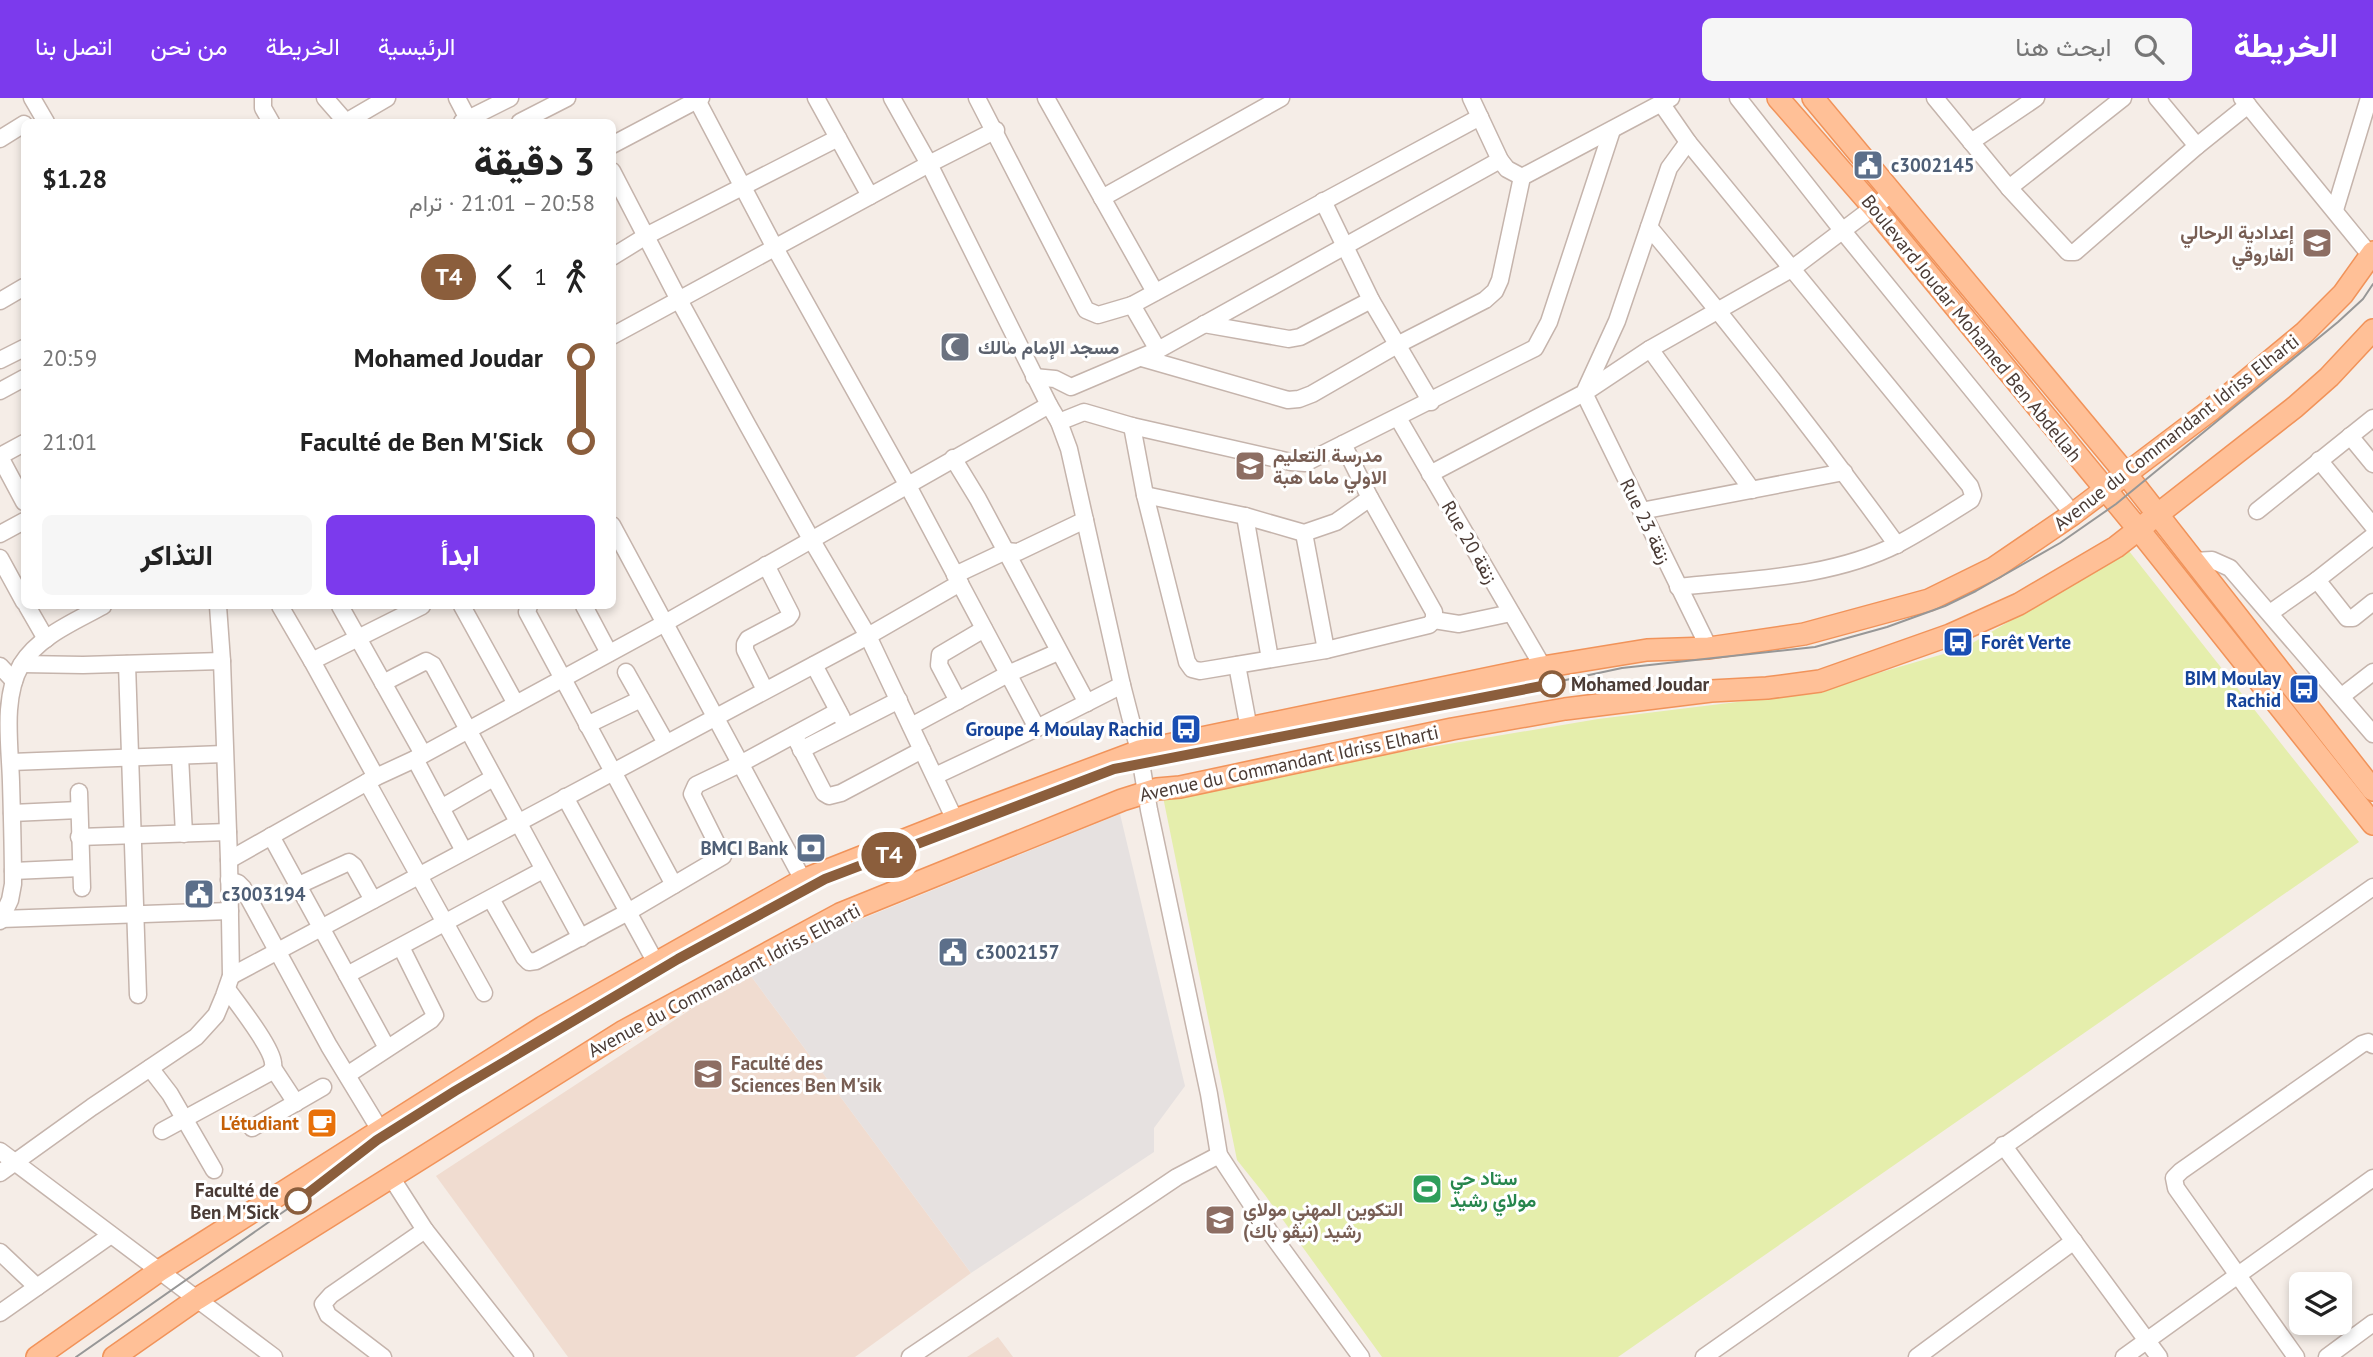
<!DOCTYPE html>
<html lang="ar">
<meta charset="utf-8">
<style>
:root{--surface:#fff;--page:#f6f6f6;--text:#222;--muted:#767676;--accent:#7c3aed}
body{margin:0;font-family:"PT Sans",Vazirmatn,sans-serif;background:var(--page);color:var(--text);direction:rtl;height:100vh;display:flex;flex-direction:column;font-size:26px;white-space:nowrap}
*{box-sizing:border-box;margin:0}
p{font-size:23px;color:var(--muted)}
.icon{flex:none;width:38px;height:38px;fill:none;stroke:currentColor;stroke-width:2;stroke-linecap:round;stroke-linejoin:round}
.map{position:relative;flex:1;overflow:hidden;direction:ltr}
.sheet{position:absolute;left:21px;top:21px;width:595px;height:490px;display:flex;flex-direction:column;background:var(--surface);border-radius:10px;box-shadow:0 4px 10px #0003;direction:rtl}
.sheet>*{flex:none}
.badge{padding:0 14px;border-radius:23px;font-size:24px;line-height:46px}
.controls{position:absolute;left:2289px;top:1174px;display:grid;gap:14px}
.controls a{display:grid;place-items:center;width:63px;height:63px;border-radius:10px;background:var(--surface);box-shadow:0 4px 10px #0003;font-size:35px}
.map>.badge{position:absolute;translate:-50% -50%;box-shadow:0 0 0 4px #fff}
.legs{display:flex;align-items:center;gap:10px;height:77px;padding:0 21px;font-size:23px}
.legs p{margin-inline-start:auto}
.overview{display:flex;align-items:center;justify-content:space-between;height:119px;padding:0 21px}
h1{font-size:38px;font-weight:800;line-height:52px}
.primary-button{display:flex;gap:14px;margin-top:auto;padding:14px 21px}
.primary-button a{flex:1;height:80px;border-radius:10px;background:var(--accent);color:#fff;font-size:28px;font-weight:800;line-height:80px;text-align:center}
.primary-button a+a{background:var(--page);color:var(--text)}
ul{padding:0 21px;list-style:none}
li{display:flex;align-items:center;gap:24px;height:84px;font-size:26px}
li i{display:grid;place-items:center;width:10px;height:100%;margin:0 9px;background:currentColor}
li i::after{content:'';width:18px;height:18px;margin:-9px;border:5px solid;border-radius:50%;background:var(--surface)}
li p{margin-inline-start:auto}
li:first-child i{background:linear-gradient(#0000 50%,currentColor 0)}
li:last-child i{background:linear-gradient(currentColor 50%,#0000 0)}
header{display:flex;align-items:center;gap:42px;box-sizing:border-box;height:98px;padding:0 35px;background:var(--accent);color:#fff}
header strong{font-size:33px}
nav{display:flex;gap:38px;margin-inline-start:auto;font-size:24px}
.search{width:490px;height:63px;background:var(--page);display:flex;align-items:center;gap:18px;box-sizing:border-box;padding:0 24px;border-radius:10px;color:var(--muted);font-size:26px}
.map>svg:first-child{display:block}
.education{fill:#f0dcd0}
.green{fill:#e5eeac}
.parking{fill:#e6e1e0}
.lines{fill:none;stroke-linecap:round;stroke-linejoin:round}
.minor-casing{stroke:#c5b4ac;stroke-width:19}
.major-casing{stroke:#f1935a;stroke-width:24}
.minor{stroke:#fff;stroke-width:16}
.major{stroke:#ffc097;stroke-width:21}
.tram{stroke:#979797;stroke-width:2}
.line-1-casing{stroke:#fff;stroke-width:16}
.line-1{stroke:#8b5e3c;stroke-width:10}
.stop-1-dot{fill:#fff;stroke:#8b5e3c;stroke-width:3.5}
.labels{text-anchor:middle;dominant-baseline:central;stroke-width:6;stroke-linejoin:round;paint-order:stroke}
.service-label{font-size:19px;font-weight:bold;fill:#4e5e75;stroke:#fff;text-anchor:start}
.education-label{font-size:19px;font-weight:bold;fill:#785e54;stroke:#fff;text-anchor:start}
.street-label{font-size:19px;fill:#4a3b35;stroke:#fff}
.worship-label{font-size:19px;font-weight:bold;fill:#5b616d;stroke:#fff;text-anchor:start}
.transit-label{font-size:19px;font-weight:bold;fill:#164399;stroke:#fff;text-anchor:end}
.stop-label{font-size:19px;font-weight:bold;fill:#4a3b35;stroke:#fff;text-anchor:start}
.food-label{font-size:19px;font-weight:bold;fill:#c56008;stroke:#fff;text-anchor:end}
.leisure-label{font-size:19px;font-weight:bold;fill:#27864d;stroke:#fff;text-anchor:start}
</style>
<header>
<strong>الخريطة</strong>
<div class="search"><svg class="icon" aria-label="search" viewBox="0 0 24 24"><circle cx="10" cy="10" r="6"/><path d="M15 15l6 6"/></svg>ابحث هنا</div>
<nav><a>الرئيسية</a><a>الخريطة</a><a>من نحن</a><a>اتصل بنا</a></nav>
</header>
<div class="map">
<svg width="2373" height="1259" viewBox="0 0 2373 1259">
<rect width="100%" height="100%" fill="#f5ede7"/>
<g class="education">
<path d="M748,874L971,1175L855,1259H568L436,1078Z"/>
<path d="M998,1239L1013,1259H967Z"/>
</g>
<path class="green" d="M2129,453L2359,744L1618,1259H1382L1265,1097L1237,1062L1162,694L1598,621L1810,595L1964,550Z"/>
<path class="parking" d="M1120,716L1185,988L1154,1030V1054L971,1175L748,874L852,825Z"/>
<g class="lines">
<g class="minor-casing">
<g id="minor">
<path d="M32,0L46,24"/>
<path d="M263,0V10L271,24"/>
<path d="M325,0L346,24"/>
<path d="M457,0L468,21"/>
<path d="M816,0L870,98"/>
<path d="M892,0L929,66L1049,307L1059,324L1069,351L1122,587L1139,653L1149,712L1209,996L1219,1057L1269,1133L1361,1259"/>
<path d="M977,0L1086,212L1098,217L1132,207L1480,19"/>
<path d="M1046,0L1155,194"/>
<path d="M1471,0L1500,62L1507,71L1522,79"/>
<path d="M1738,0L1842,132L2073,416"/>
<path d="M1935,0L2009,90L2068,154H2075L2197,48L2248,7"/>
<path d="M2157,0L2197,48"/>
<path d="M2242,0L2371,158"/>
<path d="M697,2L775,150L907,386L1037,630L1122,587"/>
<path d="M1661,5L1688,44L1970,388L1973,397L1971,402C1947,417 1923,433 1898,446C1831,480 1751,481 1678,489"/>
<path d="M346,24L387,0"/>
<path d="M462,24L510,0"/>
<path d="M520,24L567,0"/>
<path d="M0,41L24,26"/>
<path d="M1971,44L2036,0"/>
<path d="M612,47L701,0"/>
<path d="M612,73L679,202L748,328L811,441L868,538L955,722"/>
<path d="M2009,90L2123,0"/>
<path d="M1102,100L1281,0"/>
<path d="M1323,103L1371,202L1431,304"/>
<path d="M2335,112L2369,0"/>
<path d="M1649,129C1735,232 1818,338 1897,447"/>
<path d="M612,159L646,138L838,40"/>
<path d="M0,203L24,189"/>
<path d="M1132,207L1158,252"/>
<path d="M1204,226L1289,241L1300,239L1371,202"/>
<path d="M612,238L929,66L996,32"/>
<path d="M1650,251L1752,392"/>
<path d="M1142,260L1288,302L1299,301L1312,296L1397,247L1485,202L1495,193L1500,182L1522,79L1671,0"/>
<path d="M0,262L24,250"/>
<path d="M1034,279L1055,281L1071,289L1158,252L1500,62"/>
<path d="M0,293L24,280"/>
<path d="M1398,320L1543,569"/>
<path d="M1059,324L1084,314L1132,328L1291,364L1305,365L1535,250L1549,224L1612,32"/>
<path d="M1132,328L1145,397L1187,564L1192,571L1200,573L1326,552L1429,527L1434,522V514L1370,400L1343,346"/>
<path d="M2350,338L2373,366"/>
<path d="M0,358L24,345"/>
<path d="M0,359L24,404"/>
<path d="M953,360L978,401L1087,605"/>
<path d="M2319,362L2373,428"/>
<path d="M1430,376L1584,295L1617,223L1669,70L1688,44"/>
<path d="M1145,397L1245,418L1304,435L1336,424L1370,400"/>
<path d="M1641,413L1844,374"/>
<path d="M2257,413L2373,320"/>
<path d="M1245,418L1270,561"/>
<path d="M612,427L803,782"/>
<path d="M1304,435L1326,552"/>
<path d="M0,436L24,423"/>
<path d="M0,460L24,504"/>
<path d="M2193,463L2212,462L2230,470L2373,636"/>
<path d="M955,477L1006,453L1018,454L1085,422"/>
<path d="M2317,482L2347,520H2353L2373,504"/>
<path d="M27,508L46,541"/>
<path d="M280,508L312,563L422,508"/>
<path d="M340,508L423,656"/>
<path d="M462,508L516,606"/>
<path d="M529,508L527,514L674,787"/>
<path d="M584,508L609,555"/>
<path d="M2270,515L2317,482L2373,438"/>
<path d="M1434,522L1459,526L1511,515"/>
<path d="M1709,550L1584,295L1650,251L1793,170L1891,96"/>
<path d="M312,563L376,679"/>
<path d="M22,566L83,567L222,563"/>
<path d="M127,566L138,897"/>
<path d="M814,567L842,620"/>
<path d="M1237,567L1249,631"/>
<path d="M0,568L14,583"/>
<path d="M626,574L666,645"/>
<path d="M383,585L426,563L433,567L581,840"/>
<path d="M765,592L745,552V546L748,541L788,520L791,516L766,467"/>
<path d="M2342,598L2373,574"/>
<path d="M958,603L939,567L940,557L984,531"/>
<path d="M587,627L641,601"/>
<path d="M911,628L1008,576L1058,554"/>
<path d="M794,637L824,695L829,698L841,695L922,652"/>
<path d="M801,652L899,602"/>
<path d="M180,658L184,736"/>
<path d="M415,661L464,753"/>
<path d="M11,664L224,656"/>
<path d="M935,678L1037,630"/>
<path d="M367,684L484,895"/>
<path d="M79,694L82,790"/>
<path d="M565,699L656,865"/>
<path d="M441,710L493,680"/>
<path d="M12,715L79,712"/>
<path d="M271,738L387,950"/>
<path d="M79,739L228,734"/>
<path d="M229,762L376,679L415,661L665,525L1049,307"/>
<path d="M13,773L81,770"/>
<path d="M229,782L238,785L243,790L329,948L380,1032"/>
<path d="M299,787L349,764L354,768L373,802"/>
<path d="M491,801L524,859L529,864L536,863L628,814L723,758L692,696L696,687L740,666L838,613"/>
<path d="M1,821L230,813"/>
<path d="M0,823L10,802L13,786C13,752 12,718 11,684C10,647 2,600 21,567C39,538 74,524 103,508"/>
<path d="M347,877L543,772"/>
<path d="M231,878L868,538L960,485"/>
<path d="M150,970L170,996L214,1072"/>
<path d="M273,970L296,1005"/>
<path d="M347,977L431,922L435,917L401,849"/>
<path d="M252,1030L323,989"/>
<path d="M162,1033L269,975C272,971 274,970 273,965C272,949 237,905 227,891"/>
<path d="M2003,1047L2159,1259"/>
<path d="M0,1053L274,1259"/>
<path d="M0,1075L92,1009L196,939L216,917L224,898L231,878L229,762L222,563L218,508"/>
<path d="M391,1079L425,1132L525,1259"/>
<path d="M0,1154L37,1189"/>
<path d="M0,1215L111,1137"/>
<path d="M383,1259L328,1217L323,1206L331,1197L425,1132"/>
<path d="M910,1259L1177,1079L1219,1057"/>
<path d="M1704,1259L2373,789"/>
<path d="M1917,1259L2074,1143"/>
<path d="M2124,1259L2373,1080"/>
<path d="M2296,1259L2176,1090L2174,1080L2181,1073L2362,946L2368,944L2373,947"/>
<path d="M2327,1259L2373,1225"/>
</g>
</g>
<g class="major-casing">
<g id="major">
<path d="M1778,0L1873,109L2139,432L2373,726"/>
<path d="M1813,0L2126,376L2373,692"/>
<path d="M37,1259L159,1173L543,929L803,782L955,722L1139,653L1543,569L1647,552L1709,550L1804,536L1929,502L1994,470L2073,416L2212,311L2305,234L2343,196L2373,154"/>
<path d="M114,1259L197,1201L624,933L840,816L1122,702L1157,691L1180,689L1452,631L1565,611L1711,593L1767,590L1820,583L1950,537L2019,506L2116,449L2295,309L2329,279L2373,232"/>
</g>
</g>
<use href="#minor" class="minor"/>
<use href="#major" class="major"/>
<path class="tram" d="M76,1259L286,1112L378,1042L455,993L723,835L825,781L1114,671L1269,639L1453,606L1622,570L1815,549L1887,529L1945,508L1976,493L2060,445L2116,406L2338,224L2363,201L2373,186"/>
</g>
<g class="lines">
<g class="line-1-casing">
<path id="line-1" d="M298,1103L377,1042L455,993L678,861L825,781L1114,671L1552,586"/>
</g>
<use href="#line-1" class="line-1"/>
</g>
<defs>
<g id="civic-square" transform="scale(1.575)"><rect x="-9" y="-9" width="18" height="18" rx="4" fill="#5c6f8a" stroke="#fff"/><path d="M-.6-6.5H3V-4.5H.6V-3L4-1V1h2V6H-6V1h2V-1L-.6-3ZM-1.2 2.5V6h2.4V2.5Z" fill="#fff"/></g>
<g id="school-square" transform="scale(1.575)"><rect x="-9" y="-9" width="18" height="18" rx="4" fill="#8d6e63" stroke="#fff"/><path d="M0-5L7-2L0 1L-7-2ZM-4 1L0 2.5L4 1V4Q0 6-4 4Z" fill="#fff"/></g>
<g id="mosque-square" transform="scale(1.575)"><rect x="-9" y="-9" width="18" height="18" rx="4" fill="#6b7280" stroke="#fff"/><path d="M3.5-4.9A6 6 0 1 0 3.5 4.9A5 5 0 1 1 3.5-4.9Z" fill="#fff"/></g>
<g id="bus-square" transform="scale(1.575)"><rect x="-9" y="-9" width="18" height="18" rx="4" fill="#1a4fb4" stroke="#fff"/><path d="M-5-6H5V4H4V6H2V4H-2V6H-4V4H-5ZM-3.5-4V0h7V-4ZM-3.5 1.2v1.5H-2V1.2ZM2 1.2v1.5H3.5V1.2Z" fill="#fff"/></g>
<g id="bank-square" transform="scale(1.575)"><rect x="-9" y="-9" width="18" height="18" rx="4" fill="#5c6f8a" stroke="#fff"/><path d="M-6-4H6V4H-6ZM0-2.3a2.3 2.3 0 1 0 0 4.6a2.3 2.3 0 1 0 0-4.6Z" fill="#fff"/></g>
<g id="university-square" transform="scale(1.575)"><rect x="-9" y="-9" width="18" height="18" rx="4" fill="#8d6e63" stroke="#fff"/><path d="M0-5L7-2L0 1L-7-2ZM-4 1L0 2.5L4 1V4Q0 6-4 4Z" fill="#fff"/></g>
<g id="cafe-square" transform="scale(1.575)"><rect x="-9" y="-9" width="18" height="18" rx="4" fill="#e8710a" stroke="#fff"/><path d="M-5.5-4.5H6V0H3Q3 3.5 0 3.5H-2.5Q-5.5 3.5-5.5 0ZM3-3.2v2h1.7v-2ZM-6 4.5H4V6H-6Z" fill="#fff"/></g>
<g id="stadium-square" transform="scale(1.575)"><rect x="-9" y="-9" width="18" height="18" rx="4" fill="#2e9e5b" stroke="#fff"/><path d="M0-5a6.5 5 0 1 0 0 10a6.5 5 0 1 0 0-10ZM-3.5-1.8h7v3.6h-7Z" fill="#fff"/></g>
</defs>
<g fill-rule="evenodd">
<use href="#civic-square" x="1868" y="67"/>
<use href="#school-square" x="2317" y="145"/>
<use href="#mosque-square" x="955" y="249"/>
<use href="#school-square" x="1250" y="368"/>
<use href="#bus-square" x="1958" y="544"/>
<use href="#bus-square" x="2304" y="591"/>
<use href="#bus-square" x="1186" y="631"/>
<use href="#bank-square" x="811" y="750"/>
<use href="#civic-square" x="199" y="796"/>
<use href="#civic-square" x="953" y="854"/>
<use href="#university-square" x="708" y="976"/>
<use href="#cafe-square" x="322" y="1025"/>
<use href="#stadium-square" x="1427" y="1091"/>
<use href="#school-square" x="1220" y="1122"/>
</g>
<g class="stop-1-dot">
<circle cx="1552" cy="586" r="12"/>
<circle cx="298" cy="1103" r="12"/>
</g>
<g class="labels">
<g class="service-label">
<text x="1891" y="67">c3002145</text>
<text x="788" y="750" text-anchor="end">BMCI Bank</text>
<text x="222" y="796">c3003194</text>
<text x="976" y="854">c3002157</text>
</g>
<g class="education-label">
<text x="2294" y="134" text-anchor="end">إعدادية الرحالي<tspan x="2294" dy="22">الفاروقي</tspan></text>
<text x="1273" y="357">مدرسة التعليم<tspan x="1273" dy="22">الاولي ماما هبة</tspan></text>
<text x="731" y="965">Faculté des<tspan x="731" dy="22">Sciences Ben M'sik</tspan></text>
<text x="1243" y="1111">التكوين المهني مولاي<tspan x="1243" dy="22">رشيد (نيڤو باك)</tspan></text>
</g>
<g class="street-label">
<text transform="translate(1972 230) rotate(51)">Boulevard Joudar Mohamed Ben Abdellah</text>
<text transform="translate(2176 334) rotate(-38)">Avenue du Commandant Idriss Elharti</text>
<text transform="translate(1646 423) rotate(64)">Rue 23 زنقة</text>
<text transform="translate(1470 444) rotate(60)">Rue 20 زنقة</text>
<text transform="translate(1289 665) rotate(-12)">Avenue du Commandant Idriss Elharti</text>
<text transform="translate(724 882) rotate(-28)">Avenue du Commandant Idriss Elharti</text>
</g>
<g class="worship-label">
<text x="978" y="249">مسجد الإمام مالك</text>
</g>
<g class="transit-label">
<text x="1981" y="544" text-anchor="start">Forêt Verte</text>
<text x="2281" y="580">BIM Moulay<tspan x="2281" dy="22">Rachid</tspan></text>
<text x="1163" y="631">Groupe 4 Moulay Rachid</text>
</g>
<g class="stop-label">
<text x="1571" y="586">Mohamed Joudar</text>
<text x="279" y="1092" text-anchor="end">Faculté de<tspan x="279" dy="22">Ben M'Sick</tspan></text>
</g>
<g class="food-label">
<text x="299" y="1025">L'étudiant</text>
</g>
<g class="leisure-label">
<text x="1450" y="1080">ستاد حي<tspan x="1450" dy="22">مولاي رشيد</tspan></text>
</g>
</g>
</svg>
<div class="controls">
<a><svg class="icon" aria-label="layers" viewBox="0 0 24 24"><path d="M12 4l9 5-9 5-9-5zM3 14l9 5 9-5"/></svg></a>
</div>
<b class="badge" style="left:889px;top:757px;background:#8b5e3c;color:#fff">T4</b>
<section class="sheet">
<div class="overview"><div><h1>3 دقيقة</h1><p>20:58 – 21:01 · ترام</p></div><b>$1.28</b></div>
<div class="legs"><svg class="icon" aria-label="walk" viewBox="0 0 24 24"><circle cx="13" cy="4" r="2"/><path d="M13 8l-2 6 4 7M11 14l-3 7M7 12l3-4h3l4 4"/></svg>1<svg class="icon" aria-label="back" viewBox="0 0 24 24"><path d="M15 5l-7 7 7 7"/></svg><b class="badge" style="background:#8b5e3c;color:#fff">T4</b></div>
<ul>
<li><i style="color:#8b5e3c"></i><b>Mohamed Joudar</b><p>20:59</p></li>
<li><i style="color:#8b5e3c"></i><b>Faculté de Ben M'Sick</b><p>21:01</p></li>
</ul>
<div class="primary-button"><a>ابدأ</a><a>التذاكر</a></div>
</section>
</div>
